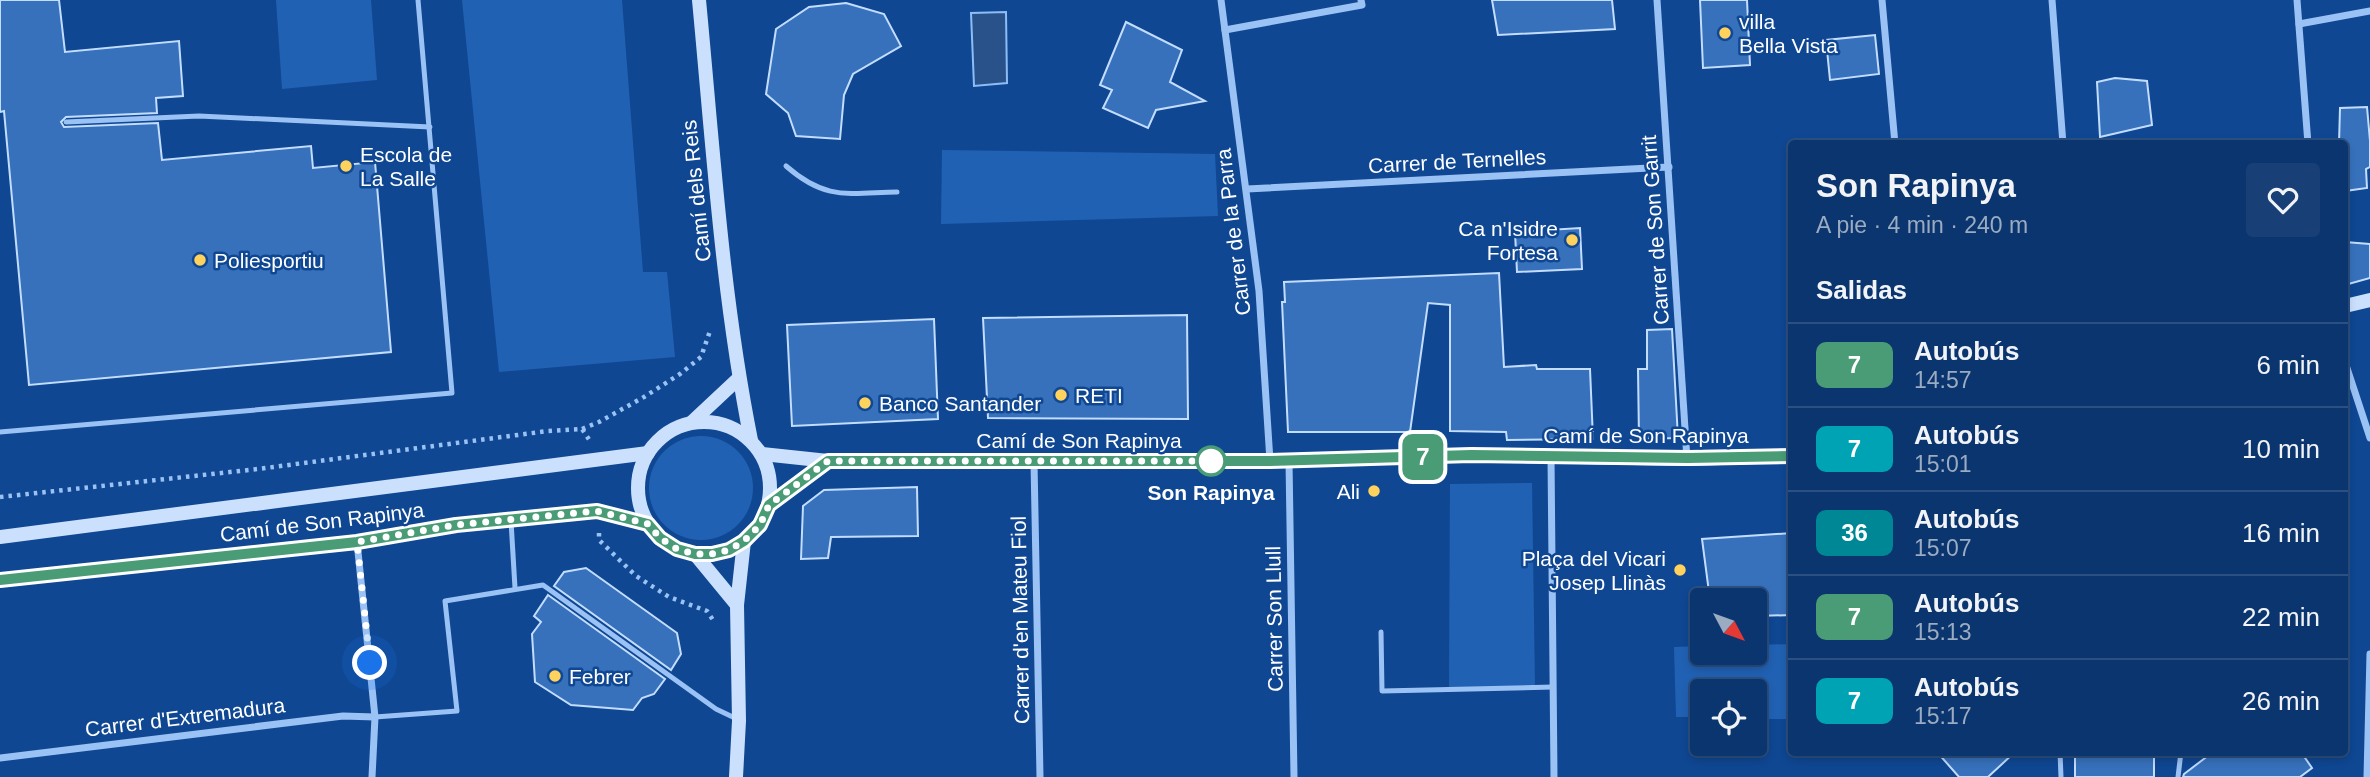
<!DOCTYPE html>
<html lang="es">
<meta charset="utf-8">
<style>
:root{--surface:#0b356e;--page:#194076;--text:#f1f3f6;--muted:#9aabc2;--line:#2b5081}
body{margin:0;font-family:Arial,sans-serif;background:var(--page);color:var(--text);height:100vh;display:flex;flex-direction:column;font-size:26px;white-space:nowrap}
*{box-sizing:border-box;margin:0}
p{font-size:23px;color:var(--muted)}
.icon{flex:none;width:38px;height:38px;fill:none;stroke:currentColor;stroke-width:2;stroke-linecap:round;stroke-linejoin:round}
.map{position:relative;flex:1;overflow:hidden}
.panel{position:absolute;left:1788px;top:140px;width:560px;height:616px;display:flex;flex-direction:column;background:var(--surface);border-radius:7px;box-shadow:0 4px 10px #0003,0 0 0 2px var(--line)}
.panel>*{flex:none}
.badge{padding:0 14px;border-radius:10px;font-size:24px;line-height:46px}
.needle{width:46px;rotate:131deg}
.tools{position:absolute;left:1690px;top:588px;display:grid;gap:14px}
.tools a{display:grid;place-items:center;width:77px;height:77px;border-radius:7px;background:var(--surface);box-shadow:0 4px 10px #0003,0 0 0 2px var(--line);font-size:35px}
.you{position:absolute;width:35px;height:35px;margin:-18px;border:5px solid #fff;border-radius:50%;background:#1a73e8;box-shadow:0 0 0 10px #1a73e833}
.map>.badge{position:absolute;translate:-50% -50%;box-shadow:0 0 0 4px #fff}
h2{padding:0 28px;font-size:26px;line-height:63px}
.round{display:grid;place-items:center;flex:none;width:74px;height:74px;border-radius:7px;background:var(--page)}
.head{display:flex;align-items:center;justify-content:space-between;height:119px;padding:0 28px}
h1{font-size:33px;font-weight:700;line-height:52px}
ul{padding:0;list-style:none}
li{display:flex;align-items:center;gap:21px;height:84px;padding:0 28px;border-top:2px solid var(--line)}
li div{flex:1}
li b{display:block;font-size:26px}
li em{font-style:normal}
li .badge{min-width:77px;font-weight:700;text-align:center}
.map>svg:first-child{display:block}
.green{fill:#2161b3}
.water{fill:#29528a;stroke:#8dbdf7;stroke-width:2}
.building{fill:#3771bc;stroke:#c3ddfe;stroke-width:2}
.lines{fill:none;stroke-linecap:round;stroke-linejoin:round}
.path{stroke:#9bc2f4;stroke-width:4.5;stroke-dasharray:3.5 5;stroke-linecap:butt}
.lane{stroke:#9bc2f4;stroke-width:5}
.street{stroke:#9bc2f4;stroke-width:7}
.secondary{stroke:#cbe0fd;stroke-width:14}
.line-casing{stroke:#fff;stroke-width:16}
.line{stroke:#499c75;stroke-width:10}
.walk{stroke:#fff;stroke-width:7;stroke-dasharray:0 12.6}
.poi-dot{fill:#ffd25e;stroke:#0f4793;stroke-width:2.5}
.stop-dot{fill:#fff;stroke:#499c75;stroke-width:3.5}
.labels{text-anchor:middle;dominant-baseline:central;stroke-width:5;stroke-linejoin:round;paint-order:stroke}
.poi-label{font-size:21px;fill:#fff;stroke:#0f4793;text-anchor:start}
.street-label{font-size:21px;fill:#fff;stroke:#0f4793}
.stop-label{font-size:21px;font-weight:bold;fill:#fff;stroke:#0f4793}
</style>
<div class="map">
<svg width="2370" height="777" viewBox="0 0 2370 777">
<rect width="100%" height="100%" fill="#0f4793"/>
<g class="green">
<path d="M276,0H371L377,80L282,89Z"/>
<path d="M462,0H622L643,272H667L675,357L499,372Z"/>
<path d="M942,150L1215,154L1218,216L941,224Z"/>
<circle cx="701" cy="488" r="52"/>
<path d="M1532,483L1535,687L1449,689L1450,484Z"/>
<path d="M1792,644V719H1755V691H1703V717H1676L1674,647L1703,646V653H1755V645Z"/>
</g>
<path class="water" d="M1006,12L1007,83L974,86L971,13Z"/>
<g class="building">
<path d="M0,0H59L65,52L179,41L183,96L156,98L157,113L66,117L61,122L64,127L158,123L162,160L311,146L313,168L375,162L391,352L29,385L4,111L0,112Z"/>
<path d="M1492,0H1612L1615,29L1498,35Z"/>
<path d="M1700,0H1747L1750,65L1703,68Z"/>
<path d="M846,3L884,14L901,46L853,74L844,95L840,139L796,136L788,113L766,94L776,29L809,7Z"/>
<path d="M1126,22L1182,50L1170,82L1205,101L1156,110L1148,128L1103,108L1112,90L1100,85Z"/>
<path d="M1875,35L1879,74L1830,80L1826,40Z"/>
<path d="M2115,78L2147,81L2152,125L2100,137L2097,82Z"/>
<path d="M2367,107L2370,141V167L2366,169L2367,188L2345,191V144H2339L2340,108Z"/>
<path d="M1580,228L1582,269L1517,272L1515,232Z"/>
<path d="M2345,242L2370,244V278L2345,285Z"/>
<path d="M1499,273L1504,367L1536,365L1537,369H1590L1593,439L1507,440L1506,432L1450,431V305L1428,303L1410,432H1288L1282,302H1285L1284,282Z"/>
<path d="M1187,315L1188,419L988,418L983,318Z"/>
<path d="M934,319L938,419L792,426L787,325Z"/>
<path d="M1672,329L1678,438L1639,439L1638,369H1647V330Z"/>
<path d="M917,487L918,536L831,537L828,558L801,559L803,506L824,490Z"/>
<path d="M1792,533V615L1755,616V600H1710L1702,539Z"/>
<path d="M586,568L677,633L681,654L671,670L554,586L564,572Z"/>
<path d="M548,595L665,679L654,694L642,698L633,710L571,705L535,682L532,634L541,622L534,616Z"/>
<path d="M1937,752H2015L1988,777H1959Z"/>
<rect x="2075" y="752" width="79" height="25"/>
<path d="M2213,752H2301L2312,768L2300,777H2183L2184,774Z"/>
</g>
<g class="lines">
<g class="path">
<path d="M582,429L599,422L644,397L680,374L701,357L710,331"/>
<path d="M0,497L258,469L548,431L582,429L590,441"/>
<path d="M599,533V540L636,576L669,597L707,611L715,623"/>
</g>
<g class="lane">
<path d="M66,122L199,116L430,127"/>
<path d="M786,166C826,201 848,193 897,192"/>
<path d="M0,432L452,393L418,0"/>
<path d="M511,521L515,588"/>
<path d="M1381,632L1382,691L1553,687"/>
<path d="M375,717L457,711L445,601L543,585L716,709L737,719"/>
<path d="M2060,752L2061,777"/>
<path d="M2178,777L2181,752"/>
</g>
<g class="street">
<path d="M1221,0L1259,291L1270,461"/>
<path d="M1657,0L1687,459"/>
<path d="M1882,0L1895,144"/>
<path d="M2052,0L2063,144"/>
<path d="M2297,0L2308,144"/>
<path d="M2299,24L2370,11"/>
<path d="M1225,30L1362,5L1361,0"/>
<path d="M1247,189L1669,167"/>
<path d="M2345,362L2370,438"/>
<path d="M1551,456L1554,777"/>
<path d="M1289,461L1294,777"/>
<path d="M1034,462L1040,777"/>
<path d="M357,542L375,717L372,777"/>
<path d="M0,758L343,716L375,717"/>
<path d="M2367,777L2370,654"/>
</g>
<g class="secondary">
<path d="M699,0C713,147 722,295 751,440"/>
<path d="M2345,306L2370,300"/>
<circle cx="704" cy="488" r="66"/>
<path d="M692,422L739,378"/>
<path d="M762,454L828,461L1034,462L1270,461L1471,455L1687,459L1792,456"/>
<path d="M769,505L828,461"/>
<path d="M0,537L648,453"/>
<path d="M695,554L737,605"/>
<path d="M0,580L357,542L456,525L597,511L648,524"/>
<path d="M736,777L739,721L737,605L744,541"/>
</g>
</g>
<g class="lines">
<g class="line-casing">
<path id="line" d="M0,580L357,542L456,525L597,511L648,524L660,538L677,549L695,554H712L729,550L744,541L760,525L769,505L828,461H1270L1471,455L1688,458L1792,456"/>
</g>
<use href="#line" class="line"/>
<path class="walk" d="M370,663L357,542L456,525L597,511L648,524L660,538L677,549L695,554H712L729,550L744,541L760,525L769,505L828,461H1215H1211"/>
</g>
<g class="poi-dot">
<circle cx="1725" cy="33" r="7"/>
<circle cx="346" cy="166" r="7"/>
<circle cx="1572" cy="240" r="7"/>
<circle cx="200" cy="260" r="7"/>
<circle cx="1061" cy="395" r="7"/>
<circle cx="865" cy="403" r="7"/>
<circle cx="1374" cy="491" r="7"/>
<circle cx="1680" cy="570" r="7"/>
<circle cx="555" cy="676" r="7"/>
</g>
<circle class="stop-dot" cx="1211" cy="461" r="14"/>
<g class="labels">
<g class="poi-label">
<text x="1739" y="21">villa<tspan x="1739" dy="24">Bella Vista</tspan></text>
<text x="360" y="154">Escola de<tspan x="360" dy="24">La Salle</tspan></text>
<text x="1558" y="228" text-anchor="end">Ca n'Isidre<tspan x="1558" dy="24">Fortesa</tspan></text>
<text x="214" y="260">Poliesportiu</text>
<text x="1075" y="395">RETI</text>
<text x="879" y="403">Banco Santander</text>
<text x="1360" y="491" text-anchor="end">Ali</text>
<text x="1666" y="558" text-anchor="end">Plaça del Vicari<tspan x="1666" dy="24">Josep Llinàs</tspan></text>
<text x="569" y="676">Febrer</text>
</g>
<g class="street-label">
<text transform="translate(1457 161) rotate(-3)">Carrer de Ternelles</text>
<text transform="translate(696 191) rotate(-96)">Camí dels Reis</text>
<text transform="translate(1655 230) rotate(-94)">Carrer de Son Garrit</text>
<text transform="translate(1233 232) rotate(-97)">Carrer de la Parra</text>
<text x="1646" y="435">Camí de Son Rapinya</text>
<text x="1079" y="440">Camí de Son Rapinya</text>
<text transform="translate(322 522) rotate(-7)">Camí de Son Rapinya</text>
<text transform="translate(1274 619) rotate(-91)">Carrer Son Llull</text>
<text transform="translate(1020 620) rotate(-91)">Carrer d'en Mateu Fiol</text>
<text transform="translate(185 717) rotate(-7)">Carrer d'Extremadura</text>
</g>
<g class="stop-label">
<text x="1211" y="492">Son Rapinya</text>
</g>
</g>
</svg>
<div class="tools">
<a><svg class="needle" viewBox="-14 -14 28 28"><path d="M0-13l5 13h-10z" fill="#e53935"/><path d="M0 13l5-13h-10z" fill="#9aabc2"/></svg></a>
<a><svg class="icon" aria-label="locate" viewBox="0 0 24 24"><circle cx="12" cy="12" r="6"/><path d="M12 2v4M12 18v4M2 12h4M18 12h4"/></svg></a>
</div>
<div class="you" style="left:370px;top:663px"></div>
<b class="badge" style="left:1423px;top:457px;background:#499c75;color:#fff">7</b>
<section class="panel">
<div class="head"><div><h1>Son Rapinya</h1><p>A pie · 4 min · 240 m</p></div><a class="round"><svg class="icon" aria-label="heart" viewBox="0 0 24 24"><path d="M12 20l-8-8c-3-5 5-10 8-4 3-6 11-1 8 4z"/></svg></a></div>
<h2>Salidas</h2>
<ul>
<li><span class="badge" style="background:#499c75;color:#fff">7</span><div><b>Autobús</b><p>14:57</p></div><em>6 min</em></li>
<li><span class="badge" style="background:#00a3b4;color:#fff">7</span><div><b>Autobús</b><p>15:01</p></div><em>10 min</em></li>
<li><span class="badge" style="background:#008795;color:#fff">36</span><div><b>Autobús</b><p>15:07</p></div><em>16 min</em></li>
<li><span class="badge" style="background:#499c75;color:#fff">7</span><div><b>Autobús</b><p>15:13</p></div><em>22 min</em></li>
<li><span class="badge" style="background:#00a3b4;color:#fff">7</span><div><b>Autobús</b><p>15:17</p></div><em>26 min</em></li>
</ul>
</section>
</div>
